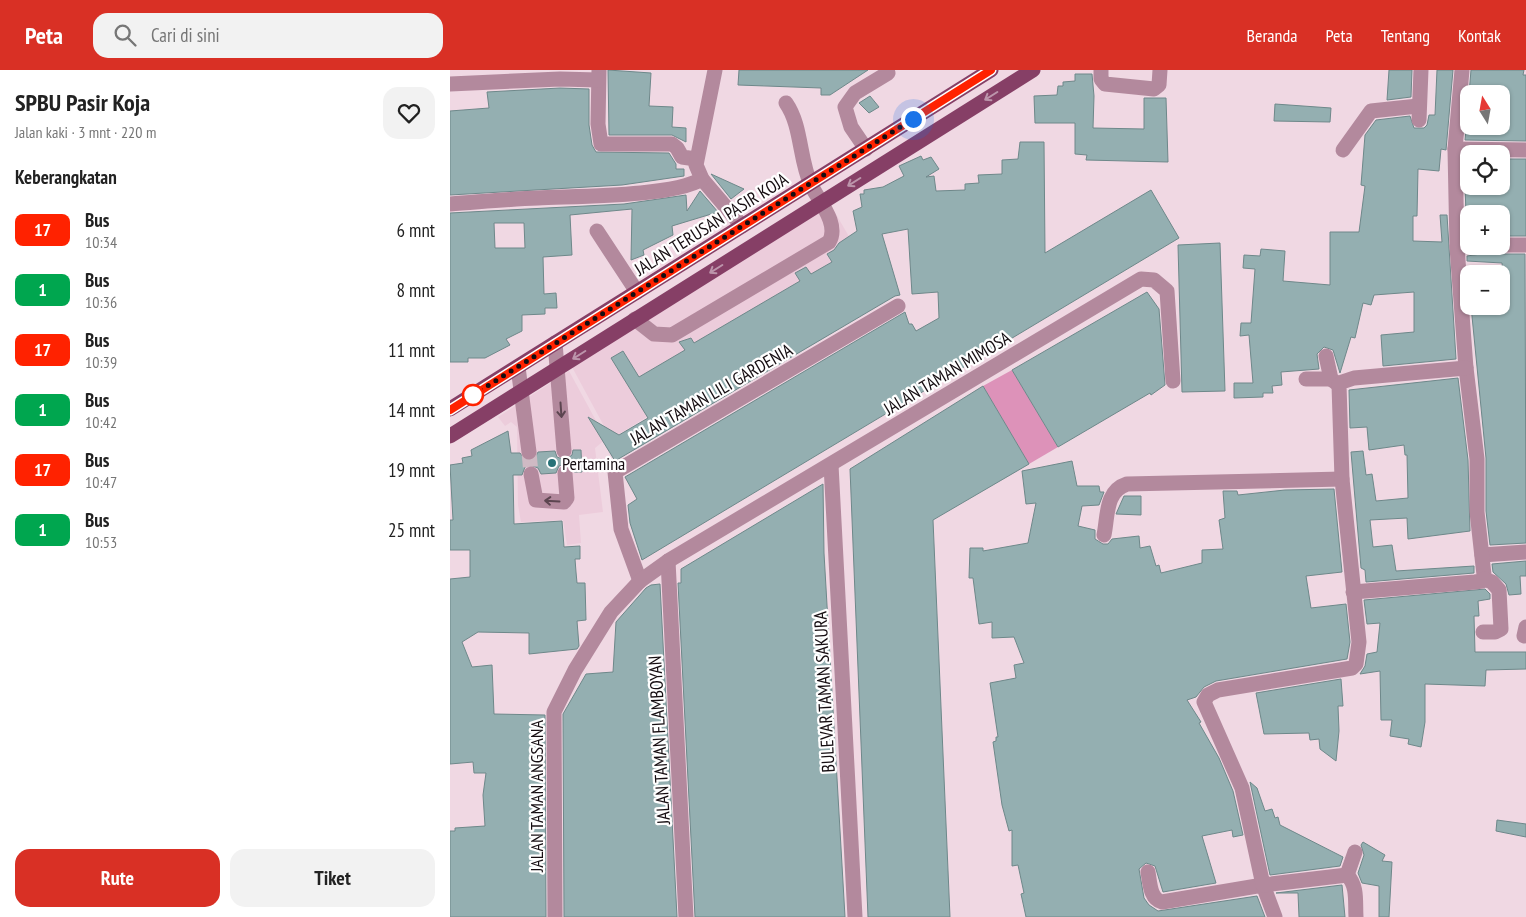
<!DOCTYPE html>
<html lang="id">
<meta charset="utf-8">
<style>
:root{--surface:#fff;--page:#f2f2f2;--text:#222;--muted:#767676;--accent:#d93025}
body{margin:0;font-family:"PT Sans Narrow",sans-serif;background:var(--page);color:var(--text);height:100vh;display:flex;flex-direction:column;font-size:19px;white-space:nowrap}
*{box-sizing:border-box;margin:0}
p{font-size:16px;color:var(--muted)}
.icon{flex:none;width:28px;height:28px;fill:none;stroke:currentColor;stroke-width:2;stroke-linecap:round;stroke-linejoin:round}
.map{position:relative;flex:1;overflow:hidden}
.side{display:flex;flex-direction:column;background:var(--surface);width:450px}
.side>*{flex:none}
.badge{padding:0 10px;border-radius:8px;font-size:18px;line-height:32px}
.needle{width:32px;rotate:349deg}
.controls{position:absolute;left:1010px;top:15px;display:grid;gap:10px}
.controls a{display:grid;place-items:center;width:50px;height:50px;border-radius:10px;background:var(--surface);box-shadow:0 1px 4px #0004;font-size:25px}
.you{position:absolute;width:25px;height:25px;margin:-12px;border:4px solid #fff;border-radius:50%;background:#1a73e8;box-shadow:0 0 0 8px #1a73e833}
.map>.badge{position:absolute;translate:-50% -50%;box-shadow:0 0 0 2px #fff}
h2{padding:0 15px;font-size:19px;line-height:45px}
.round{display:grid;place-items:center;flex:none;width:52px;height:52px;border-radius:15px;background:var(--page)}
.overview{display:flex;align-items:center;justify-content:space-between;height:85px;padding:0 15px}
h1{font-size:24px;font-weight:700;line-height:38px}
.action{display:flex;gap:10px;margin-top:auto;padding:10px 15px}
.action a{flex:1;height:58px;border-radius:15px;background:var(--accent);color:#fff;font-size:20px;font-weight:700;line-height:58px;text-align:center}
.action a+a{background:var(--page);color:var(--text)}
ul{padding:0;list-style:none}
li{display:flex;align-items:center;gap:15px;height:60px;padding:0 15px}
li div{flex:1}
li b{display:block;font-size:19px}
li em{font-style:normal}
li .badge{min-width:55px;font-weight:700;text-align:center}
header{display:flex;align-items:center;gap:30px;box-sizing:border-box;height:70px;padding:0 25px;background:var(--accent);color:#fff}
header strong{font-size:24px}
nav{display:flex;gap:28px;margin-inline-start:auto;font-size:18px}
.search{width:350px;height:45px;background:var(--page);display:flex;align-items:center;gap:12px;box-sizing:border-box;padding:0 18px;border-radius:15px;color:var(--muted);font-size:19px}
main{display:flex;flex:1;min-height:0}
.map>svg:first-child{display:block}
.built{fill:#ecccdb}
.green{fill:#dd92b9}
.building{fill:#94afb1;stroke:#6e888a;fill-rule:evenodd}
.lines{fill:none;stroke-linecap:round;stroke-linejoin:round}
.minor-tunnel{stroke:#cfbac4;stroke-width:15;stroke-dasharray:15 8;stroke-linecap:butt}
.minor{stroke:#b3899d;stroke-width:15}
.major{stroke:#863f66;stroke-width:15}
.oneway{stroke:#bc95ab}
.oneway2{stroke:#5c4550}
.line-casing{stroke:#fff;stroke-width:11}
.line{stroke:#f20;stroke-width:8}
.walk{stroke:#150d11;stroke-width:5;stroke-dasharray:0 9}
.stop-dot{fill:#fff;stroke:#f20;stroke-width:2.5}
.poi-dot{fill:#287278;stroke:#fff;stroke-width:2}
.labels{text-anchor:middle;dominant-baseline:central;stroke-width:4.5;stroke-linejoin:round;paint-order:stroke}
.street-label{font-size:18px;fill:#150d11;stroke:#fff}
.poi-label{font-size:18px;fill:#150d11;stroke:#fff;text-anchor:start}
</style>
<header>
<strong>Peta</strong>
<div class="search"><svg class="icon" aria-label="search" viewBox="0 0 24 24"><circle cx="10" cy="10" r="6"/><path d="M15 15l6 6"/></svg>Cari di sini</div>
<nav><a>Beranda</a><a>Peta</a><a>Tentang</a><a>Kontak</a></nav>
</header>
<main>
<section class="side">
<div class="overview"><div><h1>SPBU Pasir Koja</h1><p>Jalan kaki · 3 mnt · 220 m</p></div><a class="round"><svg class="icon" aria-label="heart" viewBox="0 0 24 24"><path d="M12 20l-8-8c-3-5 5-10 8-4 3-6 11-1 8 4z"/></svg></a></div>
<h2>Keberangkatan</h2>
<ul>
<li><span class="badge" style="background:#f20;color:#fff">17</span><div><b>Bus</b><p>10:34</p></div><em>6 mnt</em></li>
<li><span class="badge" style="background:#00a64f;color:#fff">1</span><div><b>Bus</b><p>10:36</p></div><em>8 mnt</em></li>
<li><span class="badge" style="background:#f20;color:#fff">17</span><div><b>Bus</b><p>10:39</p></div><em>11 mnt</em></li>
<li><span class="badge" style="background:#00a64f;color:#fff">1</span><div><b>Bus</b><p>10:42</p></div><em>14 mnt</em></li>
<li><span class="badge" style="background:#f20;color:#fff">17</span><div><b>Bus</b><p>10:47</p></div><em>19 mnt</em></li>
<li><span class="badge" style="background:#00a64f;color:#fff">1</span><div><b>Bus</b><p>10:53</p></div><em>25 mnt</em></li>
</ul>
<div class="action"><a>Rute</a><a>Tiket</a></div>
</section>
<div class="map">
<svg width="1076" height="847" viewBox="0 0 1076 847">
<rect width="100%" height="100%" fill="#f0d8e3"/>
<g class="built">
<path d="M379,132L423,208L161,369L122,297Z"/>
<path d="M119,301L156,369L145,378L153,442L129,445L131,473L117,475L113,450L71,452L68,435L67,357L61,352L55,356L48,347Z"/>
</g>
<path class="green" d="M562,300L608,377L579,394L533,316Z"/>
<g class="building">
<path d="M158,0L201,3L199,36L223,37L222,57L236,58V72L222,65H159Z"/>
<path d="M289,0H418L380,25H371V18L288,15Z"/>
<path d="M939,0H962L961,27L937,30Z"/>
<path d="M987,0H1003L996,80L991,79L989,101L968,99L967,146H963V171L992,172L990,145H997L1006,289L933,296L931,265L964,262V222L924,225L921,235L913,233L905,268L901,267L890,303L883,280L874,277L867,284L869,299L831,302L832,315L822,316L823,323H813V327L784,328V313H803L799,265L790,266L791,253H801L805,199L793,198L794,185L810,186L811,179L835,181L833,211L880,215V162H909L915,116L911,115L915,65L926,50L960,46L964,58H974L977,55L979,45H985Z"/>
<path d="M1021,0H1074L1073,5H1076V71L1015,70L1019,30V56H1051V24H1019Z"/>
<path d="M625,4H642L644,26L643,58L694,59V28H716L718,92L636,90L637,85L625,84V53H585L584,26L607,25L608,16H613V12L625,11Z"/>
<path d="M110,18L139,19V55L142,75L146,82L219,83L226,94V99H234V106L172,115L0,125V41L39,38L37,22Z"/>
<path d="M420,26L429,37L419,43L409,33Z"/>
<path d="M825,34L881,38L880,52L824,51Z"/>
<path d="M570,72H594L595,183L701,120L729,168L192,490L180,453L178,435L187,429L175,407L455,242L459,254H462L466,261L489,248L488,222L462,224L458,159L432,164L450,225L445,226L165,391L138,347L169,365L198,348L161,288L173,281L189,307L235,280L229,272L241,268L244,273L350,211L345,203L356,197L361,204L382,192L377,184L384,180L389,173L407,161L403,141L412,137L410,124H414V120L433,117L454,106L449,96L471,86L473,90L481,87L489,99L476,107L484,106L486,121L515,120V114L529,113L528,105L552,104V90L568,89Z"/>
<path d="M1051,89H1076V166H1051V144H1016L1015,116H1051Z"/>
<path d="M261,104L294,119L281,129Z"/>
<path d="M250,121L268,142L222,156L223,165L193,180L194,185L181,190L182,139L120,145L122,185L93,187L94,224L106,223L107,238H95V244L72,245V261L56,269L60,275L35,288H18V292H0V143L174,134L236,125L237,141ZM44,153H74L75,178H45Z"/>
<path d="M770,173L775,321L732,322L728,175Z"/>
<path d="M1035,179H1043L1051,184H1075L1076,473L1040,475L1036,441V388L1021,236H1051V216H1054L1052,193L1017,191V186L1031,184Z"/>
<path d="M697,222L709,239L715,315L701,325L700,323L608,377L562,300Z"/>
<path d="M1008,308L1018,390L1020,461L958,469L957,448L920,450L923,477L942,475L946,501L1024,496V503L916,512L915,500L911,498L901,382L913,381L916,405L922,404L926,431L958,428L957,385H955L954,375L919,380L917,357L900,358L899,320Z"/>
<path d="M533,316L579,394L483,450L500,847H418L400,399Z"/>
<path d="M58,361L61,383H70L76,391L84,390L88,382L105,381L107,387L115,390L122,385L123,380H131L132,402H124L122,397L115,394L109,396L106,403L91,404L88,398L80,395L75,397L72,405H63L64,454L112,451L114,477L130,476V489H125L126,502L127,513H135L136,550L127,551L129,576L127,579L79,584V563L28,562L12,572L22,597L42,595L44,644L95,645L96,847H0V761H5V758L35,756L33,725L36,703H24L23,692L0,694V509L20,507V480H0V450H3L0,395L13,393L12,388L22,386L21,380Z"/>
<path d="M622,391L627,416H649L650,422H654L649,435L632,436L628,456L645,460V469L653,474H658L662,469L689,466L690,478L700,476L706,496L709,495L711,503L752,493V480L773,479L769,450L775,448L773,421H787L788,425L835,420L884,419L892,502L856,506L861,538L896,534L900,572L897,589L766,611L754,617L746,627L737,630L751,652L749,653L769,688L783,721L793,765L783,767L782,760L752,766L766,813L713,822L705,796L696,793L689,799L694,828L699,835L708,841L807,826L815,847H576L571,824L574,823L568,795L562,796V760L559,761L552,735L543,672L546,671V667H548L540,613L566,608L564,595L574,593L564,567L542,568V552L529,554L523,508H519L520,478H533V481L578,473L586,433L576,434L572,401Z"/>
<path d="M373,414L374,483L395,847H245L228,513H231V499Z"/>
<path d="M674,426H691V445L666,444Z"/>
<path d="M1076,491V506H1070L1071,524L1059,525L1056,514L1043,502L1042,494Z"/>
<path d="M210,514L227,847H114L113,644L136,604L163,602L166,552L196,518L201,515Z"/>
<path d="M1035,519L1040,524V529L1028,531L1029,546H1024L1025,582H1076V599L1036,600L1035,616L975,614V652L971,677L958,674L959,669L940,666L942,650H931L930,601L910,604L915,596L917,584L927,582L930,553L917,554L914,530Z"/>
<path d="M891,609L893,636H888L889,661L886,691L870,679L869,669L860,670L859,663L814,664L806,623Z"/>
<path d="M800,712L807,718L815,741L822,739L825,748L828,747L830,755L893,787L890,796L820,805Z"/>
<path d="M1047,750L1076,754V767L1046,761Z"/>
<path d="M913,772L935,785L932,791L942,792L939,847H929V816L912,813L908,803L914,785L911,775Z"/>
<path d="M892,815L895,847H849L848,823H826Z"/>
</g>
<g class="lines">
<path class="minor-tunnel" d="M79,382L81,404"/>
<g class="minor">
<path d="M149,0L148,54L151,74H222L227,78L232,87L246,89"/>
<path d="M265,0L246,95L252,109L292,156"/>
<path d="M651,0V9L655,14L704,19L709,15L710,0"/>
<path d="M0,14L110,9L148,10"/>
<path d="M969,50L971,0"/>
<path d="M416,79L401,57L395,37L405,23L438,3"/>
<path d="M1005,79L1076,80"/>
<path d="M893,80L921,41L968,36"/>
<path d="M0,134C29,132 59,129 88,128C126,126 222,127 252,109"/>
<path d="M147,161L187,222"/>
<path d="M1051,175H1076"/>
<path d="M1007,177L1026,176"/>
<path d="M185,249L204,264L222,265L379,172C390,154 368,130 361,115C349,89 352,56 336,33"/>
<path d="M105,273L114,381"/>
<path d="M876,286L881,309L889,315"/>
<path d="M68,297L79,382"/>
<path d="M856,309H881"/>
<path d="M381,395L405,847"/>
<path d="M81,404L86,430L114,432L117,428L115,403"/>
<path d="M654,465C658,446 655,421 677,414L892,409"/>
<path d="M1032,485L1076,482"/>
<path d="M218,491L236,847"/>
<path d="M190,511L171,459L165,402L448,236"/>
<path d="M903,522L1025,512L1032,511L1034,505L1027,442V389L1016,298L1007,177L1005,79L1012,0"/>
<path d="M1033,562H1045L1051,559L1049,520L1042,512L1034,509"/>
<path d="M1074,566L1076,557"/>
<path d="M698,802C700,813 700,829 712,832L813,815L825,847"/>
<path d="M897,805L905,782"/>
<path d="M105,847L104,642L125,600L161,542L190,511L218,491L691,209L704,210L717,221L723,311"/>
<path d="M906,847C905,832 908,816 897,805L813,815L792,718L754,632L758,625L768,620L902,598L906,594L909,572L892,409L889,315L892,312L904,308L1016,298"/>
</g>
<g class="major">
<path d="M0,339L541,0"/>
<path d="M0,366L583,0"/>
</g>
</g>
<defs><path id="oneway-shaft" d="M-6 0H5M1.5-3L5.5 0L1.5 3" fill="none" stroke-width="1.6" stroke-linecap="round" stroke-linejoin="round" transform="scale(1.25)"/></defs>
<g class="oneway">
<use href="#oneway-shaft" transform="translate(541 26) rotate(148)"/>
<use href="#oneway-shaft" transform="translate(404 112) rotate(148)"/>
<use href="#oneway-shaft" transform="translate(266 199) rotate(148)"/>
<use href="#oneway-shaft" transform="translate(129 285) rotate(148)"/>
</g>
<g class="oneway2">
<use href="#oneway-shaft" transform="translate(111 340) rotate(86)"/>
<use href="#oneway-shaft" transform="translate(102 431) rotate(-177)"/>
</g>
<g class="lines">
<g class="line-casing">
<path id="line" d="M0,340L541,0"/>
</g>
<use href="#line" class="line"/>
<path class="walk" d="M23,325L463,49"/>
</g>
<circle class="stop-dot" cx="23" cy="325" r="10"/>
<circle class="poi-dot" cx="102" cy="393" r="5"/>
<g class="labels">
<g class="street-label">
<text transform="translate(261 154) rotate(-32)">JALAN TERUSAN PASIR KOJA</text>
<text transform="translate(497 303) rotate(-31)">JALAN TAMAN MIMOSA</text>
<text transform="translate(261 324) rotate(-30)">JALAN TAMAN LILI GARDENIA</text>
<text transform="translate(374 622) rotate(-93)">BULEVAR TAMAN SAKURA</text>
<text transform="translate(209 670) rotate(-93)">JALAN TAMAN FLAMBOYAN</text>
<text transform="translate(86 726) rotate(-90)">JALAN TAMAN ANGSANA</text>
</g>
<g class="poi-label">
<text x="112" y="393">Pertamina</text>
</g>
</g>
</svg>
<div class="controls">
<a><svg class="needle" viewBox="-14 -14 28 28"><path d="M0-13l5 13h-10z" fill="#e53935"/><path d="M0 13l5-13h-10z" fill="#767676"/></svg></a>
<a><svg class="icon" aria-label="locate" viewBox="0 0 24 24"><circle cx="12" cy="12" r="6"/><path d="M12 2v4M12 18v4M2 12h4M18 12h4"/></svg></a>
<a>+</a>
<a>−</a>
</div>
<div class="you" style="left:463px;top:49px"></div>
</div>
</main>
